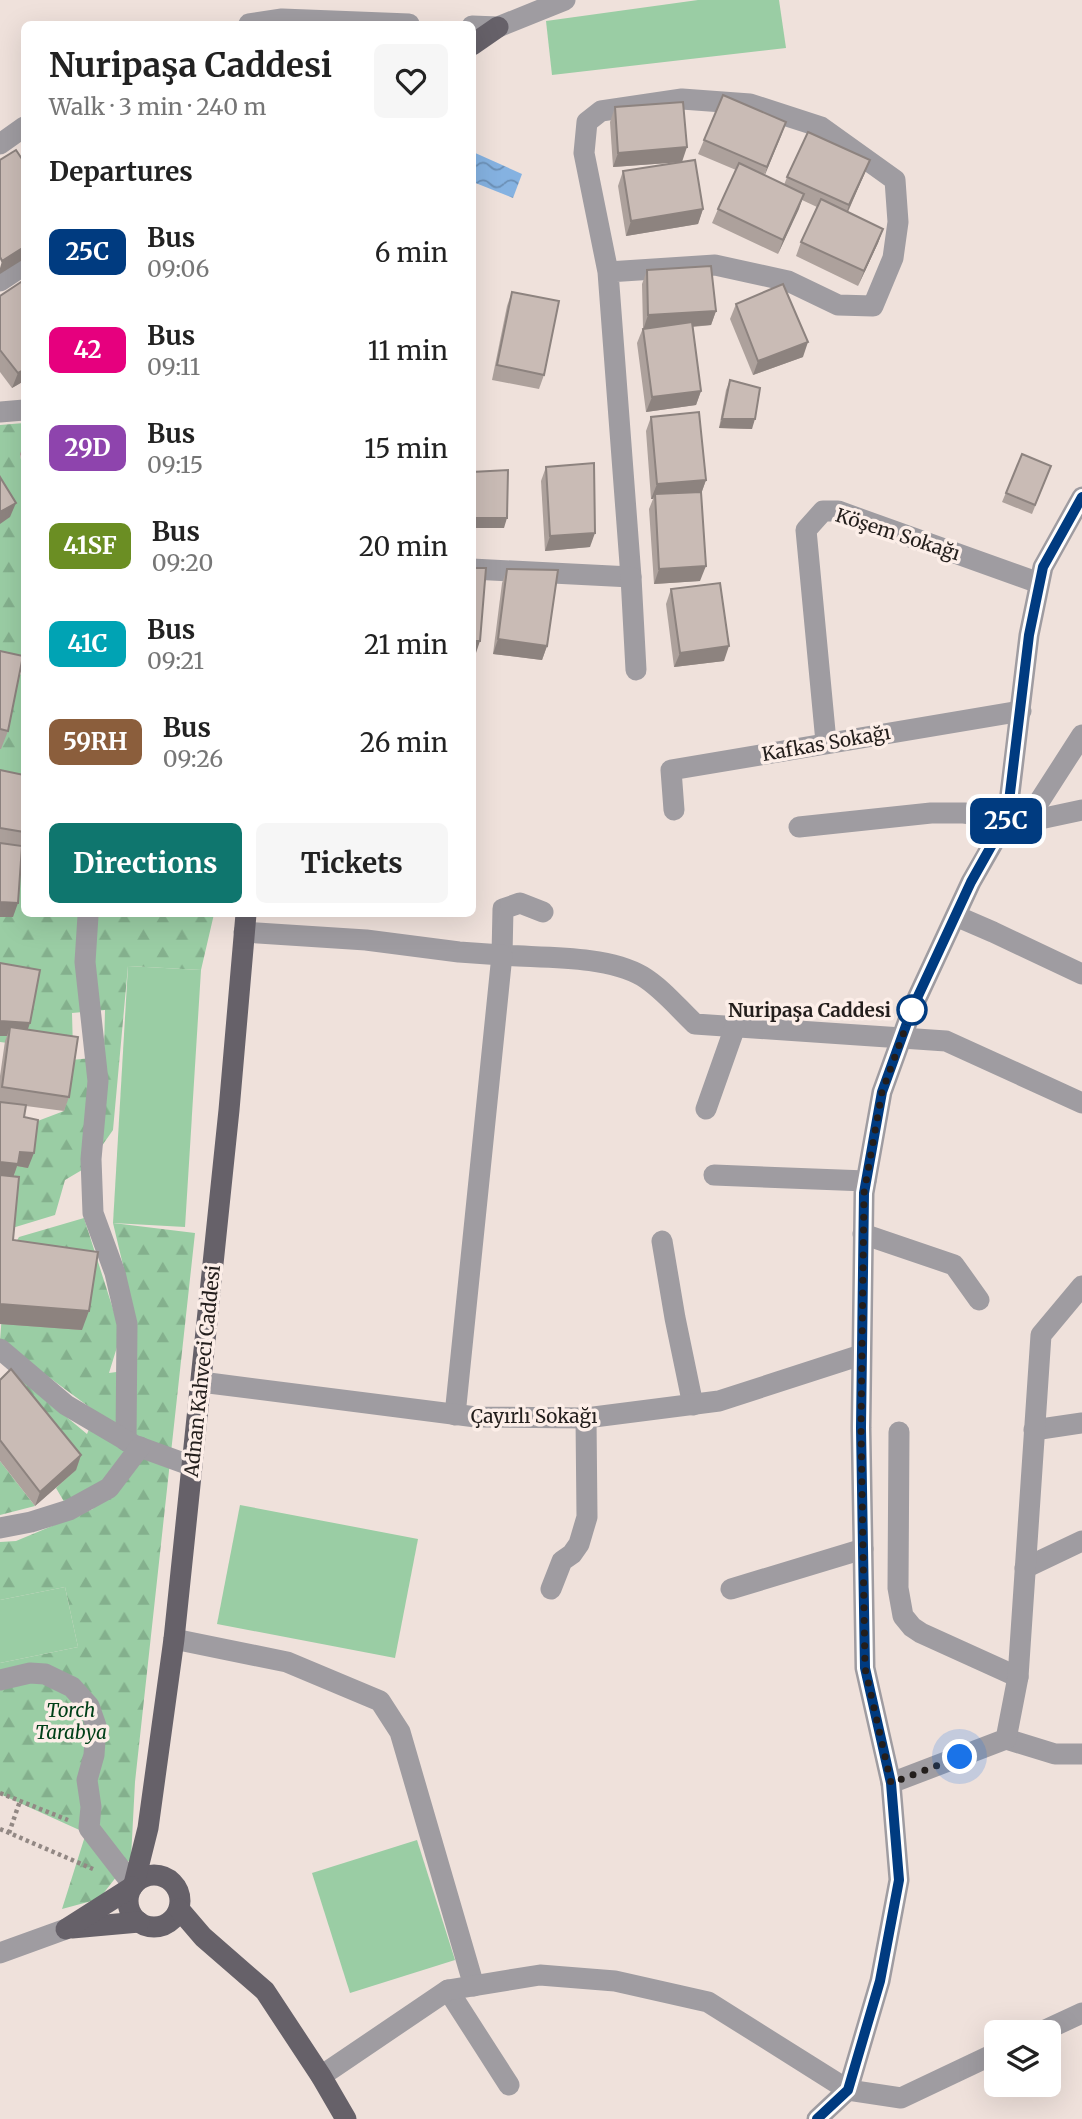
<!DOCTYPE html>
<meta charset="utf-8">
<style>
:root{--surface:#fff;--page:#f6f6f6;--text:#222;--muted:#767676;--accent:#0f766e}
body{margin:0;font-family:Merriweather,serif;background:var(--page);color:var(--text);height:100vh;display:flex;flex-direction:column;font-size:26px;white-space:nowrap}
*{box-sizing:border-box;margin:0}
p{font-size:23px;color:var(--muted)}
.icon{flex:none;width:38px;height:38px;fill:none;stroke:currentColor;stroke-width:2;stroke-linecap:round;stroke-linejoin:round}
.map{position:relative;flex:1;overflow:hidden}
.drawer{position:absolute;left:21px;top:21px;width:455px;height:896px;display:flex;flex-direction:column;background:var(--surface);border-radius:10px;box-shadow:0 7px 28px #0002}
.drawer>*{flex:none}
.badge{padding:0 14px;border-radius:10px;font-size:24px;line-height:46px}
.controls{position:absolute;left:984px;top:2020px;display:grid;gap:14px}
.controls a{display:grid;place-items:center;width:77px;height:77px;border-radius:10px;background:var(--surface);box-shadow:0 7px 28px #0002;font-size:35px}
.you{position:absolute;width:35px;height:35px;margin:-18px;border:5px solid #fff;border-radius:50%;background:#1a73e8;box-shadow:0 0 0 10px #1a73e833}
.map>.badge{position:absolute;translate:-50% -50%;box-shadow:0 0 0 4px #fff}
h2{padding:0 28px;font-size:26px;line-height:63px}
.round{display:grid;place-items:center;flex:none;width:74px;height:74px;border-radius:10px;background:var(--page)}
.overview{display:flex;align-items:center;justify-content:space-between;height:119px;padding:0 28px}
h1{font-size:33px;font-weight:700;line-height:52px}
.primary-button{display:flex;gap:14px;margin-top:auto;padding:14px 28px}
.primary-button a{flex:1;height:80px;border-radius:10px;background:var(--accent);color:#fff;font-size:28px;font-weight:700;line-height:80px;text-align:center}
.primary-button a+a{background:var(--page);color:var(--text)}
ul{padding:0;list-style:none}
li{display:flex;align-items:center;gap:21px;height:98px;padding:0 28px}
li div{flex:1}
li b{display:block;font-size:26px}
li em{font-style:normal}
li .badge{min-width:77px;font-weight:700;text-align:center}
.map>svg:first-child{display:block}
.forest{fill:url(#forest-firs)}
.pitch{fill:#9acda4}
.water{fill:url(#water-waves)}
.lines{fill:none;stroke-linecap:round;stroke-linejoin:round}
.path{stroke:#928884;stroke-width:4.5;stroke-dasharray:3.5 3.5;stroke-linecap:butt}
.minor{stroke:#9f9ca1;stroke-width:21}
.major{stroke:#666169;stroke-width:21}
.wall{fill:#ada19c}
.shaded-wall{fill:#8d837f}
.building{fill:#c9bbb5;stroke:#8d837f;stroke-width:2}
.line-casing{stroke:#fff;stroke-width:16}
.line{stroke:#003b80;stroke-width:10}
.walk{stroke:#231e1c;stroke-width:7;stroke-dasharray:0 12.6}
.stop-dot{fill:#fff;stroke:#003b80;stroke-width:3.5}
.labels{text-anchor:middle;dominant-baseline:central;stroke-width:7;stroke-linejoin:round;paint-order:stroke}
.street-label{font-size:19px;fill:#231e1c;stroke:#fceee8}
.stop-label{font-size:19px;font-weight:bold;fill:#231e1c;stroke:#fceee8;text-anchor:end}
.park-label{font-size:19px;font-style:italic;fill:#004018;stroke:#fceee8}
</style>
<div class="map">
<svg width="1082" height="2119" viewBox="0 0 1082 2119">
<defs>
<pattern id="forest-firs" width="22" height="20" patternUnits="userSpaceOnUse" patternTransform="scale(1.75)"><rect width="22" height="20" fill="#9acda4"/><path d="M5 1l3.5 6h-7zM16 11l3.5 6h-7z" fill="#84b08d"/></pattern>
<pattern id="water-waves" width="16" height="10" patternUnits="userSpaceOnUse" patternTransform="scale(1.75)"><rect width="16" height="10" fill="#85b2e1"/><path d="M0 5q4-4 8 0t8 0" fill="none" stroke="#6c90b6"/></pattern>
</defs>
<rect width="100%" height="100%" fill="#efe1db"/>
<g class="forest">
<path d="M24,423V453L20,455L24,473V667L15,669L0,666V425Z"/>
<path d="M24,674V790L0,786V749L16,675Z"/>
<path d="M0,843L24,848V914H214L201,970L128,966L113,1130L87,1167L65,1180L55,1215L9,1229L15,1166L35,1122L64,1111L71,1060L92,1058L104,1050L105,1010L72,1013L73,1051L0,1042V917H13Z"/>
<path d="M84,1218L121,1334L109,1373L131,1370L136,1320L113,1223L195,1233L135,1782L131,1858L99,1899L62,1909L86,1833L0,1794V1663L78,1647L65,1587L0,1600V1542L16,1541L93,1509L100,1491L66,1505L56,1488L75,1470L16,1375L87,1434L96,1412L0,1341L6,1259L19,1237Z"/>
<path d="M0,1461L35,1506L0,1515Z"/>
</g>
<g class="pitch">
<path d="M698,0H779L786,48L552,75L546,21Z"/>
<path d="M128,966L201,970L185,1227L113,1223Z"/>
<path d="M240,1505L418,1539L395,1658L217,1624Z"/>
<path d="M65,1587L78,1647L0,1663V1600Z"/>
<path d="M417,1840L455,1960L350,1993L312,1873Z"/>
</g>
<path class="water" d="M473,152L522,174L513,198L473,182Z"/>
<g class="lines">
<g class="path">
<path d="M0,1793L68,1820"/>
<path d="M0,1829L93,1869"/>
<path d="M9,1833L20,1801"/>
</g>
<g class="minor">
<path d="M249,24L282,19L409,24"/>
<path d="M472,26L498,27L565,0"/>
<path d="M0,144L24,127"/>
<path d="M0,281L24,265"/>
<path d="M0,412L24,410"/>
<path d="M472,569L631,577L608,272L584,153L587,122L601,111L682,99L750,104L821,127L895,180L898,222L893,258L873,306L838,305L788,281L715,265L608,272"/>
<path d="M631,577L636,670"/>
<path d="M826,742L806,530L823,511H838L1039,583"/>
<path d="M674,810L671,770L1021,711"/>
<path d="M1026,822L1082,735"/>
<path d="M799,827L931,813H964L1026,822L1082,810"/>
<path d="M543,912L520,903L503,909L502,955C543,958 606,955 642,976C662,988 678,1008 695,1024L946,1041L1082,1103"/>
<path d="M88,916L85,962L98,1081L91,1159L93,1213L115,1273L127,1324L126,1441"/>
<path d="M956,916L993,932L1082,974"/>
<path d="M244,932L366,940L459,952L502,955L455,1415"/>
<path d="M706,1109L735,1027"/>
<path d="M714,1175L866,1181"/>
<path d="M863,1234L954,1265L979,1300"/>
<path d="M662,1241L675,1318L693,1405"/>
<path d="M0,1349L66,1405L134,1445L192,1466"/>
<path d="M201,1382L476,1417L586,1418L719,1401L861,1355"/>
<path d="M1034,1430L1082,1423"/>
<path d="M899,1432L898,1588L903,1616L912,1627L921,1633L1018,1677"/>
<path d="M0,1528L31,1522L69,1510L109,1488L140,1447"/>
<path d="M1025,1568L1082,1541"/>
<path d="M551,1589L562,1561L572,1554L579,1544L587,1517L586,1418"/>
<path d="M731,1589L863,1549"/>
<path d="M174,1639L287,1662L380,1701L400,1732L474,1986"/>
<path d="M0,1680L30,1673L45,1674L72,1687L89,1706L96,1726L94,1755L87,1780L91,1807L89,1828L133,1885"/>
<path d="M1006,1739L1055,1754H1082"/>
<path d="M891,1783L1006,1739L1018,1677L1041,1335L1082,1286"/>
<path d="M0,1953L66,1929"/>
<path d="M448,1990L509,2085"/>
<path d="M1041,2032L1082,2013"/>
<path d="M321,2076L448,1990L540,1975L615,1981L708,2002L848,2090L901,2098L996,2053"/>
<path d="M817,2119L848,2090L880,1981L899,1880L891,1783L865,1668L861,1428L864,1193L882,1092L912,1009L971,882L1007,819L1029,635L1043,567L1082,497"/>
</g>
<g class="major">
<path d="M472,45L498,27"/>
<circle cx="154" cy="1901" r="26"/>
<path d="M134,1884L148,1828L174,1639L229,1110L246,914"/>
<path d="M179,1909L203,1937L265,1991L321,2076L346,2119"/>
<path d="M72,1928L139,1922"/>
<path d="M66,1929L132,1887"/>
</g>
</g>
<g class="wall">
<path d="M615,107L682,162L613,167L610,122Z"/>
<path d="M786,122L764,175L784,185L787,177L870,160L848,212L883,229L878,243L858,286L796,256L801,242L817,207L802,200L778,254L712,223L718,209L736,170L698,154L704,140Z"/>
<path d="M623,171L703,209L698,224L626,236L618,186Z"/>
<path d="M647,270L716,311L711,325L693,327L701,391L696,405L646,412L637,343L643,328L642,284Z"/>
<path d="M512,292L544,375L539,389L492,380L507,306Z"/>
<path d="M0,296L24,381L12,388L0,372Z"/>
<path d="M736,304L803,357L753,375L730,319Z"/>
<path d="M730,380L752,429L719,428L726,390Z"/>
<path d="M651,417L706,480L701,494L700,581L654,584L649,509L653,499H651L646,431Z"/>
<path d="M24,443V473L20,454Z"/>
<path d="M1022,454L1051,466L1032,514L1002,502Z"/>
<path d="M546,467L590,547L545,551L541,481Z"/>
<path d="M507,569L547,646L542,660L493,654L502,583Z"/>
<path d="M671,589L724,661L674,667L666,604Z"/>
<path d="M0,651L8,731L1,749H0Z"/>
<path d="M0,770L24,775V848L22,847L13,917H0Z"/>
<path d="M0,963L27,1030L69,1097L64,1111L26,1106L24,1117L28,1168L17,1166L13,1177V1240L82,1330L0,1324V1076L5,1041L7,1036H0Z"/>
<path d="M0,1380L81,1455L76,1470L35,1506L0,1461Z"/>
</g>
<g class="shaded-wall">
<path d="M786,122L781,136L762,182L767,167Z"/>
<path d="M687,147L682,162L613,167L618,153Z"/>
<path d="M870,160L864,175L844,220L849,205Z"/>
<path d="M804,194L799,209L778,254L783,240Z"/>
<path d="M703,209L698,224L626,236L631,221Z"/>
<path d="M883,229L878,243L858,286L864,271Z"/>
<path d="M24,247V259L0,274V268L2,261Z"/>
<path d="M716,311L711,325L643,330L648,315Z"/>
<path d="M808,342L803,357L753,375L758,361Z"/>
<path d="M24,370V381L12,388L18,373Z"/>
<path d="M701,391L696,405L646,412L652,397Z"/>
<path d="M722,419H755L752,429L719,428Z"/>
<path d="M706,480L701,494H655L653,499H651L657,484Z"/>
<path d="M16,503L10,517L0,524V512Z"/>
<path d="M472,518H507L504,528H472Z"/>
<path d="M595,533L590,547L545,551L550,536Z"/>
<path d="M706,566L700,581L654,584L659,569Z"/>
<path d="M498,639L547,646L542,660L493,654Z"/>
<path d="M472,641H480L475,656L472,655Z"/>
<path d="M729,646L724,661L674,667L680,653Z"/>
<path d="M0,902L18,903L13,917H0Z"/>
<path d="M0,1021L30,1023L25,1038L10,1027L7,1036H0Z"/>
<path d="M20,1152L34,1153L28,1168L17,1166L13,1178L0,1177V1162Z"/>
<path d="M0,1304L89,1311L82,1330L0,1324Z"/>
<path d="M81,1455L76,1470L35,1506L40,1492Z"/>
</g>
<g class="building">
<path d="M723,95L786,122L767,167L704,140Z"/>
<path d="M683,102L687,147L618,153L615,107Z"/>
<path d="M808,132L870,160L849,205L787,177Z"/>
<path d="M16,150L24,162V247L2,261L0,257V160Z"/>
<path d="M695,160L703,209L631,221L623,171Z"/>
<path d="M739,163L804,194L783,240L718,209Z"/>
<path d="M821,199L883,229L864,271L801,242Z"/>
<path d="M711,266L716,311L648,315L647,270Z"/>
<path d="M24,280V370L18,373L0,350V296Z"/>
<path d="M783,284L808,342L758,361L736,304Z"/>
<path d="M512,292L559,301L544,375L497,365Z"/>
<path d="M692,322L701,391L652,397L643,329Z"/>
<path d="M730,380L760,388L755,419H722Z"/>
<path d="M699,412L706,480L657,484L651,417Z"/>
<path d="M1022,454L1051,466L1035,505L1006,493Z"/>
<path d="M594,463L595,533L550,536L546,467Z"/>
<path d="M508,470L507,518H472V472Z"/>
<path d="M0,477L16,503L0,512Z"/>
<path d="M701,492L706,566L659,569L655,494Z"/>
<path d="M472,568H486L480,641H472Z"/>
<path d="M507,569L558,570L547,646L498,639Z"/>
<path d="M720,583L729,646L680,653L671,589Z"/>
<path d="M0,651L23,656L8,731L0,729Z"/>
<path d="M0,770L24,775V832L0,828Z"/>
<path d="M0,843L22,846L18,903L0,902Z"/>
<path d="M0,963L40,970L30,1023L0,1021Z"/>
<path d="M10,1027L78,1037L69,1097L2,1087Z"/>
<path d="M0,1102L26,1105L24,1117L38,1120L34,1153L20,1152L18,1164L0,1162Z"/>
<path d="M0,1175L19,1177L13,1240L98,1252L89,1311L0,1304Z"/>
<path d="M11,1369L81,1455L40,1492L0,1440V1380Z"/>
</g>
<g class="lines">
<g class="line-casing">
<path id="line" d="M817,2119L848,2090L880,1981L899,1880L891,1783L865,1668L861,1428L864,1193L882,1092L912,1009L971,882L1007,818L1029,635L1043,567L1082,497"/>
</g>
<use href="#line" class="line"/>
<path class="walk" d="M912,1010L882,1092L864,1193L861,1428L865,1668L891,1783L960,1757"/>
</g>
<circle class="stop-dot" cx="912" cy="1010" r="14"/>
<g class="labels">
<g class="street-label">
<text transform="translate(898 534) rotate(18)">Köşem Sokağı</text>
<text transform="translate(826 743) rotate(-10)">Kafkas Sokağı</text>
<text transform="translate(202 1371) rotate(-84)">Adnan Kahveci Caddesi</text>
<text x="534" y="1416">Çayırlı Sokağı</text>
</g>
<g class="stop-label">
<text x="891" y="1010">Nuripaşa Caddesi</text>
</g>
<g class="park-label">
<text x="71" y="1710">Torch<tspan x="71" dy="22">Tarabya</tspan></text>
</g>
</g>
</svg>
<div class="controls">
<a><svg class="icon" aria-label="layers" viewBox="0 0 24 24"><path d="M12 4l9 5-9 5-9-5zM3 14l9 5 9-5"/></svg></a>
</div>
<div class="you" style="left:960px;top:1757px"></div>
<b class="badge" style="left:1006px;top:821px;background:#003b80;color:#fff">25C</b>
<section class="drawer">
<div class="overview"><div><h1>Nuripaşa Caddesi</h1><p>Walk · 3 min · 240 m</p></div><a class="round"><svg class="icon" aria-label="heart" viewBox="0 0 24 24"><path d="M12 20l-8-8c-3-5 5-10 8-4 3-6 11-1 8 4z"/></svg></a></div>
<h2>Departures</h2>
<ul>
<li><span class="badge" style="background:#003b80;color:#fff">25C</span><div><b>Bus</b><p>09:06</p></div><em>6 min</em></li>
<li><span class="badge" style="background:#e6007e;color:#fff">42</span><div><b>Bus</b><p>09:11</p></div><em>11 min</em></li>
<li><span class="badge" style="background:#8e44ad;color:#fff">29D</span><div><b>Bus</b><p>09:15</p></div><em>15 min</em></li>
<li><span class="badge" style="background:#6b8e23;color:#fff">41SF</span><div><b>Bus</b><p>09:20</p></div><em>20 min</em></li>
<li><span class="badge" style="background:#00a3b4;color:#fff">41C</span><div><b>Bus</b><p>09:21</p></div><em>21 min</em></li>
<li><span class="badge" style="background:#8b5e3c;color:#fff">59RH</span><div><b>Bus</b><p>09:26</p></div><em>26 min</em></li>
</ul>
<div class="primary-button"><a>Directions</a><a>Tickets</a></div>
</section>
</div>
